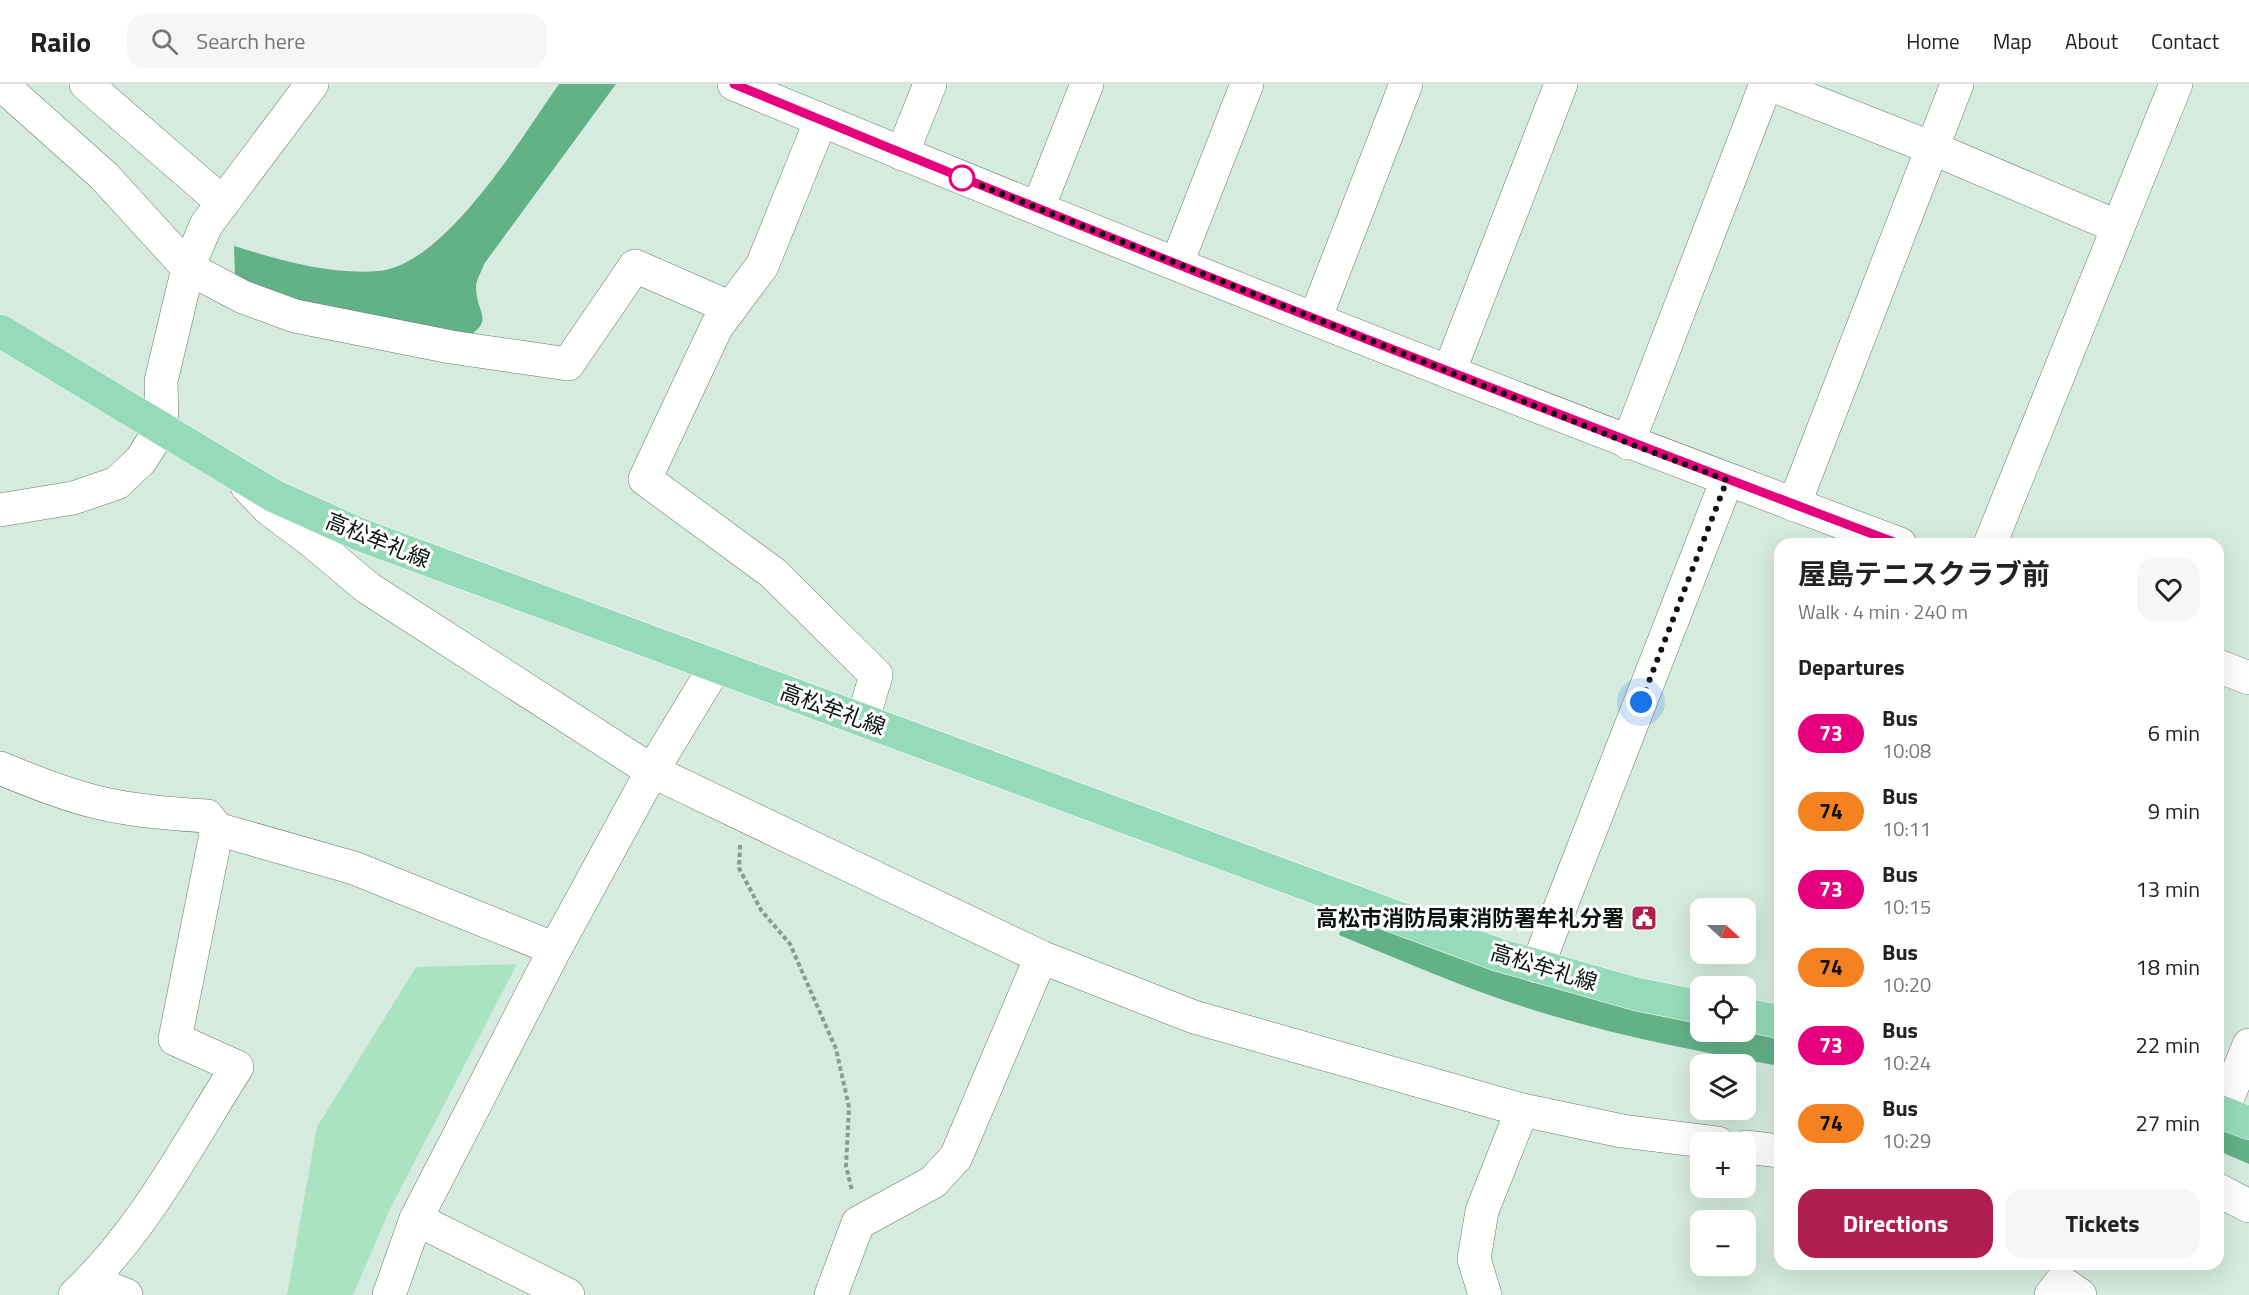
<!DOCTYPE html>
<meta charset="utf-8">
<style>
:root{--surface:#fff;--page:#f6f6f6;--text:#222;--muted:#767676;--line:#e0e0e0;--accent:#b01e4d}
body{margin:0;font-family:"Titillium Web","Noto Sans JP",sans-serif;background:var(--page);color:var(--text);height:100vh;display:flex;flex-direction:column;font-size:22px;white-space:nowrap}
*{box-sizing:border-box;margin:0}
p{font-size:20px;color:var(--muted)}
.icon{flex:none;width:33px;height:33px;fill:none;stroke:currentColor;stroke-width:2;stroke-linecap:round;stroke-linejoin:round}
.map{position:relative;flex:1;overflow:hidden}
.drawer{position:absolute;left:1774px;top:454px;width:450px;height:732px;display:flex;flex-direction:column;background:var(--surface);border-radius:18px;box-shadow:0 6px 24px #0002}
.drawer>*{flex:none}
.badge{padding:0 12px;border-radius:20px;font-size:21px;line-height:39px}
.needle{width:39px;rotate:111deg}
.fabs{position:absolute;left:1690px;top:814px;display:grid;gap:12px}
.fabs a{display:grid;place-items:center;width:66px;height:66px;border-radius:12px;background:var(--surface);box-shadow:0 6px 24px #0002;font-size:30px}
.you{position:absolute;width:30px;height:30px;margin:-15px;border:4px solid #fff;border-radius:50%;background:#1a73e8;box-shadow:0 0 0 9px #1a73e833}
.map>.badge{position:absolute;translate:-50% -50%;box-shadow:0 0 0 3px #fff}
h2{padding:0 24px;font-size:22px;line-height:54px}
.round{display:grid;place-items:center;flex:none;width:63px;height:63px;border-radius:18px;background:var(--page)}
.overview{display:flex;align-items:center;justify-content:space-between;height:102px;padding:0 24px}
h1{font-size:28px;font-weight:700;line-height:45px}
.button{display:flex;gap:12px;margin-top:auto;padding:12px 24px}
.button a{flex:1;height:69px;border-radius:18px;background:var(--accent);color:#fff;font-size:24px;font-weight:700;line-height:69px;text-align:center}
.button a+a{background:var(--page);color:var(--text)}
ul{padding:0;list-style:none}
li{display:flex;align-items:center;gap:18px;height:78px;padding:0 24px}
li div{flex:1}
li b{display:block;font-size:22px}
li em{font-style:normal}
li .badge{min-width:66px;font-weight:700;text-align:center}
header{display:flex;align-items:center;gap:36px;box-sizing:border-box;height:84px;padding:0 30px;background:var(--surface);border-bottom:2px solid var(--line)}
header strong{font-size:28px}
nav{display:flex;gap:33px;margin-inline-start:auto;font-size:21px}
.search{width:420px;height:54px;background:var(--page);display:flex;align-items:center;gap:15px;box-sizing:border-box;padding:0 21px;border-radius:18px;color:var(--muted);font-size:22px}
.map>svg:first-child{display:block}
.green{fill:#aae3c2}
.water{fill:#62b187}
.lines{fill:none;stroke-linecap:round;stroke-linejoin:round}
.minor-casing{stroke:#667a6e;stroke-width:34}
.major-casing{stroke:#fff;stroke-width:34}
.path{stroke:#8a9b91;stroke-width:4;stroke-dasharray:4.5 3;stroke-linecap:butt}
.minor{stroke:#fff;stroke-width:33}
.major{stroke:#96dbb9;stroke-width:33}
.line-casing{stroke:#fff;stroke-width:14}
.line{stroke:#e6007e;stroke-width:9}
.walk{stroke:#0d1410;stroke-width:6;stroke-dasharray:0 10.8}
.stop-dot{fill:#fff;stroke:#e6007e;stroke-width:3}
.labels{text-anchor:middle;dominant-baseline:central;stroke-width:6;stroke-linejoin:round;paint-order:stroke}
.street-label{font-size:22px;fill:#0d1410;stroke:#fff}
.poi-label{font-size:22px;font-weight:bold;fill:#0d1410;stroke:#fff;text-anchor:end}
</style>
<header>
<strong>Railo</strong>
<div class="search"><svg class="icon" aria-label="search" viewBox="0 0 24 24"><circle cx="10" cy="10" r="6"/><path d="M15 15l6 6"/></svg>Search here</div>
<nav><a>Home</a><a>Map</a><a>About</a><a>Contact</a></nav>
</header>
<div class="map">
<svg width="2249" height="1211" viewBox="0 0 2249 1211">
<rect width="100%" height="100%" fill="#d5ebde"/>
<path class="green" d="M517,880L390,1125L353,1211H287L317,1043L416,883Z"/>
<g class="water">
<path d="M559,0H616L484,180C482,187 476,196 476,203C476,230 496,235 466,254L269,210L235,190L234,162C279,176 330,191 378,187C445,182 523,51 559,0Z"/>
<path d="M1346,832L1487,882L1701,934V948H1746V944L1780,951V982C1700,968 1618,952 1540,928C1471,907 1405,878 1339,851Z"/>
<path d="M2218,1042L2249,1054V1080L2219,1067Z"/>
</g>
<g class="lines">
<g class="minor-casing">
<g id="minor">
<path d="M86,0L223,119"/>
<path d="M312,0L206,141L188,184L243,213L295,232L451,263L568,280L635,182L731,224"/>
<path d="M734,0C1120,160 1508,314 1900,460"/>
<path d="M1769,0L1932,64L2118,143"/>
<path d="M821,36L762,182L717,242L645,395L773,489L876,591L863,635"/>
<path d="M902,70L930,0"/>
<path d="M1038,124L1087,0"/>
<path d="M1177,179L1247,0"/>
<path d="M1315,235L1406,0"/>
<path d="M1449,288L1561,0"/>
<path d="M1628,359L1766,0"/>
<path d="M247,402L269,425L313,458L368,504L652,687L1041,873L1194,933L1522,1026L1622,1047L1718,1059"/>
<path d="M1794,421L1957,0"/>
<path d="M0,426L73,414L117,399L141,376L162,343L161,297L188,184L104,92L1,0"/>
<path d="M1990,460L2176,0"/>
<path d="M2218,582L2249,594"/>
<path d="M0,684C31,697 63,710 96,718C132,727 170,730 207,732L217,745"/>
<path d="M1537,883L1727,396"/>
<path d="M2222,1028L2249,961"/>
<path d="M1746,1063L1780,1067"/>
<path d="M2218,1106L2249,1122"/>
<path d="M416,1135L568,1211"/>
<path d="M97,1190L110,1205L126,1211"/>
<path d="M75,1211C143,1148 188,1060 237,983L175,955L217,745L354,784L555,865"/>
<path d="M389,1211L416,1135L555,865L652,687L715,583"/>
<path d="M831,1211L858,1139L933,1098L956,1073L1041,873"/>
<path d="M1485,1211L1474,1175L1482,1127L1522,1026"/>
<path d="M2051,1211L2061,1198L2080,1211"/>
</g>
</g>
<g class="major-casing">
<g id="major">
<path d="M0,247L274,412L361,451L1499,871L1636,910L1701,923"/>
<path d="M1746,931L1780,938"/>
<path d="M2218,1027L2249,1039"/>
</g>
</g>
<path class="path" d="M740,761L739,784L761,826L790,860L836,965L849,1023L846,1082L852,1107"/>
<use href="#minor" class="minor"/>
<use href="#major" class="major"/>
</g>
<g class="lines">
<g class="line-casing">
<path id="line" d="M734,0C1120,160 1509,313 1899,460"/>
</g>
<use href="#line" class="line"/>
<path class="walk" d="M962,94L1628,359L1727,396L1641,618"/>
</g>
<defs>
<g id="civic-square" transform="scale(1.35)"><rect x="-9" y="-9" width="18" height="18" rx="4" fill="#b01e4d" stroke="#fff"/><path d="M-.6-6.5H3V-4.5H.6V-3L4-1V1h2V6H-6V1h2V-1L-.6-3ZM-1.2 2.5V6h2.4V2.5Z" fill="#fff"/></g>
</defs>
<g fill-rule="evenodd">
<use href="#civic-square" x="1644" y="834"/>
</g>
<circle class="stop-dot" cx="962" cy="94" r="12"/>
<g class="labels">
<g class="street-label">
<text transform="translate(378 456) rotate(22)">高松牟礼線</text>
<text transform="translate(833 625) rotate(20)">高松牟礼線</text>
<text transform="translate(1544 883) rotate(17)">高松牟礼線</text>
</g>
<g class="poi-label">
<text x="1624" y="834">高松市消防局東消防署牟礼分署</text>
</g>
</g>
</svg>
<div class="fabs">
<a><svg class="needle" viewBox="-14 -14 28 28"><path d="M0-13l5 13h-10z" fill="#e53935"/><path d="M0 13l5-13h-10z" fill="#767676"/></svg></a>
<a><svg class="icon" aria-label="locate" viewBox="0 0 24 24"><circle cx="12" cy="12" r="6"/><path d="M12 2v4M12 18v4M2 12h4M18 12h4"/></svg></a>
<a><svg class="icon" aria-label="layers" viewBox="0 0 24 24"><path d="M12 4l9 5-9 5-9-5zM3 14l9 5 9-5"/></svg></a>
<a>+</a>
<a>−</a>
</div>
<div class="you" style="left:1641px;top:618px"></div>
<section class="drawer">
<div class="overview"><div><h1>屋島テニスクラブ前</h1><p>Walk · 4 min · 240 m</p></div><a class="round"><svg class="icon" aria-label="heart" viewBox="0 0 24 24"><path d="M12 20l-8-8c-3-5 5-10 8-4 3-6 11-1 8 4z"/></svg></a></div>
<h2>Departures</h2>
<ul>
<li><span class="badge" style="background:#e6007e;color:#fff">73</span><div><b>Bus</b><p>10:08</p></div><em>6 min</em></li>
<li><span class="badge" style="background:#f58220;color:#111">74</span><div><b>Bus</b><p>10:11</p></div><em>9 min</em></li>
<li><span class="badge" style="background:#e6007e;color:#fff">73</span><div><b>Bus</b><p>10:15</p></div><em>13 min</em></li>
<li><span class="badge" style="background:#f58220;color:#111">74</span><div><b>Bus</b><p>10:20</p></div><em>18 min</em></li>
<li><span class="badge" style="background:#e6007e;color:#fff">73</span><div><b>Bus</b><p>10:24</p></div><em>22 min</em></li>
<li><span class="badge" style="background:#f58220;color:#111">74</span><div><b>Bus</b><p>10:29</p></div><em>27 min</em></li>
</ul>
<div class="button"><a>Directions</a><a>Tickets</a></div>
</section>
</div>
